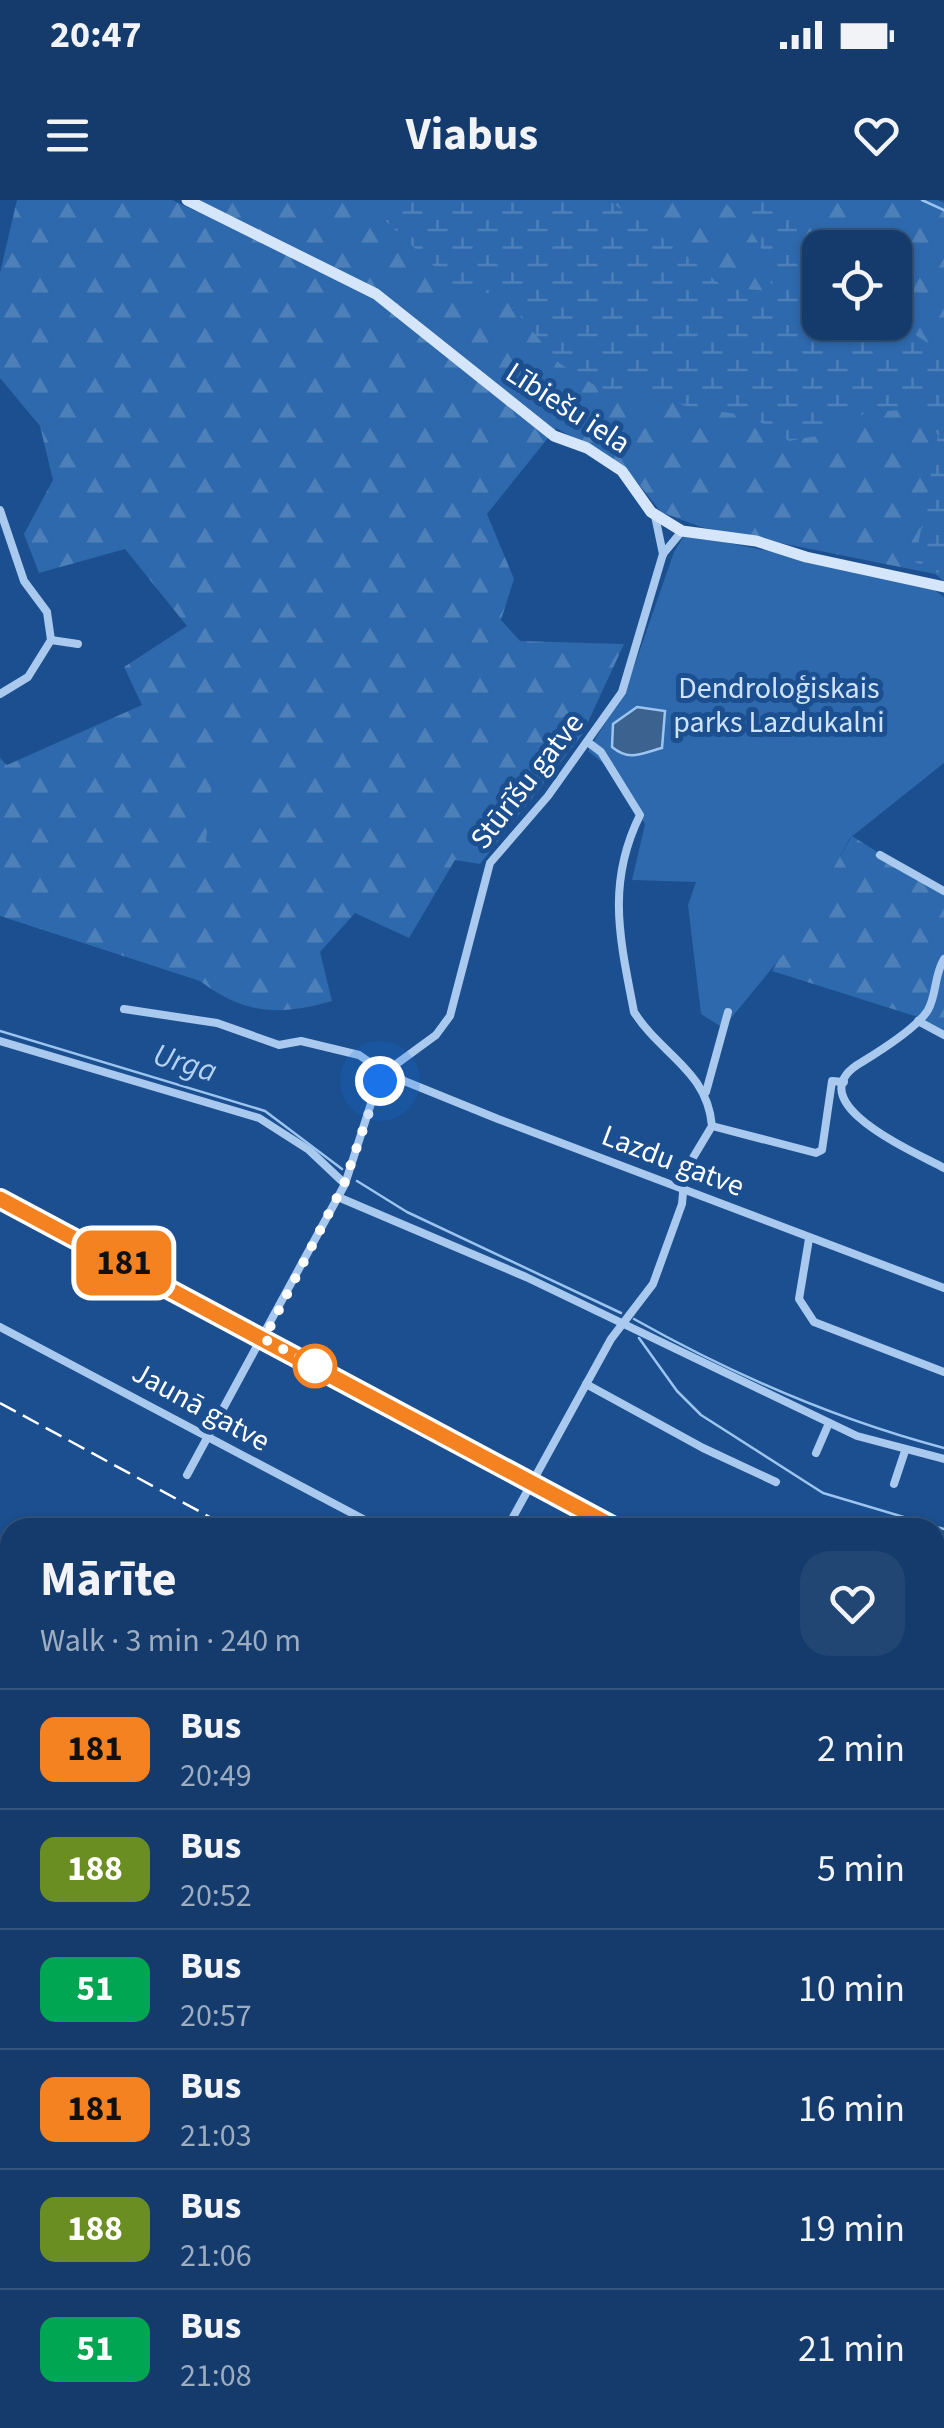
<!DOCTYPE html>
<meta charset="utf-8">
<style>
:root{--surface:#143b6b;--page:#214673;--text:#f1f3f6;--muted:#9dadc1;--line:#33557e}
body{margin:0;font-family:"Source Sans 3",sans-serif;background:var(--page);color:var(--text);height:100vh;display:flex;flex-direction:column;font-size:38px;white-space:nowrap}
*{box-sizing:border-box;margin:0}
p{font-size:32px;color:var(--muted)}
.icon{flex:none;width:55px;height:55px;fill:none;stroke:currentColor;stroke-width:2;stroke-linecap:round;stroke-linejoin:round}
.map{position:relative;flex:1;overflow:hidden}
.sheet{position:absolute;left:0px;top:1318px;width:945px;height:912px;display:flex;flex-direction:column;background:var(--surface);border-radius:30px 30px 0 0;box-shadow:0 2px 8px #0004,0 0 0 2px var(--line)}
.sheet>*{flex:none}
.badge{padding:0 20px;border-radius:15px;font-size:35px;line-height:65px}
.tools{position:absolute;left:802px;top:30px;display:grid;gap:20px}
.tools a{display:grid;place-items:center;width:110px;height:110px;border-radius:20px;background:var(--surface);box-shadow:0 2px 8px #0004,0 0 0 2px var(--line);font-size:50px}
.you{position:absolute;width:50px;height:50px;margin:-25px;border:8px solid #fff;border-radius:50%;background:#1a73e8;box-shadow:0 0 0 15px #1a73e833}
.map>.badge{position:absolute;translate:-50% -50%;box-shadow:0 0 0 5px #fff}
.round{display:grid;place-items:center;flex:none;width:105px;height:105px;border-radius:30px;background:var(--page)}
.summary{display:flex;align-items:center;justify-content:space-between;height:170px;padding:0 40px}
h1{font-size:48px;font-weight:700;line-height:75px}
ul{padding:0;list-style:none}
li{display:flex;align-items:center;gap:30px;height:120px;padding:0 40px;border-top:2px solid var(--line)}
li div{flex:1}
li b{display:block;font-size:38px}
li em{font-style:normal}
li .badge{min-width:110px;font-weight:700;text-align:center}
.status{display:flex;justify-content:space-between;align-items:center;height:70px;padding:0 50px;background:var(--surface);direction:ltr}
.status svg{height:28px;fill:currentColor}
header{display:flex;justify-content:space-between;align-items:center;height:130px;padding:0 40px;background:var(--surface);font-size:45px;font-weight:700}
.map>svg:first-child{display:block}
.forest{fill:url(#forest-firs);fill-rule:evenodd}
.wetland{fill:url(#wetland-marsh)}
.park{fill:#2e69ad}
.water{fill:#3c6290;stroke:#9cc4f0;stroke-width:2.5}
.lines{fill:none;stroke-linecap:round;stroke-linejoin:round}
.stream{stroke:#9cc4f0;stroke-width:2.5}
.street{stroke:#a9c9ee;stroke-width:8}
.secondary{stroke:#d6e6fa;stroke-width:11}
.highway{stroke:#fff;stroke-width:15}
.rail{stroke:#fff;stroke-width:2.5;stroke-dasharray:18 8;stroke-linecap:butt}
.line-casing{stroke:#fff;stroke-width:22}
.line{stroke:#f58220;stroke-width:15}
.walk{stroke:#fff;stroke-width:10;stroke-dasharray:0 18}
.stop-dot{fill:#fff;stroke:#f58220;stroke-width:5}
.labels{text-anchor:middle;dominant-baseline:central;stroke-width:10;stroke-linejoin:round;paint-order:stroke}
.street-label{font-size:30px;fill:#fff;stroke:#1b4f8f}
.park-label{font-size:30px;fill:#cfe3fa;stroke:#1b4f8f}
.water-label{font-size:32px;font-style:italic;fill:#b5d3f5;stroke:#1b4f8f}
</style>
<div class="status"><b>20:47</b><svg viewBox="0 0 49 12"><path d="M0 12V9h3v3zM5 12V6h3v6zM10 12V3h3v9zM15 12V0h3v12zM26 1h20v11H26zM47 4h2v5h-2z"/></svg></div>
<header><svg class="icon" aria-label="menu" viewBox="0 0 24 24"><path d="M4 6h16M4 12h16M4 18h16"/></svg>Viabus<svg class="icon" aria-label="heart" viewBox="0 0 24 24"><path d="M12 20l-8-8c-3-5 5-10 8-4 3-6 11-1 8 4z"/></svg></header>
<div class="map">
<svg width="944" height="2228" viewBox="0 0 944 2228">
<defs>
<pattern id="forest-firs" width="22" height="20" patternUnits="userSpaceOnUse" patternTransform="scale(2.5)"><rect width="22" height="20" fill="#2e69ad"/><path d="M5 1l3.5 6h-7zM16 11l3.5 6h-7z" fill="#4d80b9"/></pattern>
<pattern id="wetland-marsh" width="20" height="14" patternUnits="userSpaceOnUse" patternTransform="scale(2.5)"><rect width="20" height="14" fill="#2e69ad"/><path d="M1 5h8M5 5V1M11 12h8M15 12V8" fill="none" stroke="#4d80b9"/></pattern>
</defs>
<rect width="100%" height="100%" fill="#1b4f8f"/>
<g class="forest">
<path d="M17,0H172L196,11L201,0H938L944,3V381L935,374L701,327L661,312L626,268L556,228L487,314L514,379L501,420L520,441L624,444L582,535L480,664L455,660L409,738L355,713L320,752L332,801C280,816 245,815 200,781L0,716V558L7,565L142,505L124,467L187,426L125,349L39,373L24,334L53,280L40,226L0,178V73ZM820,48H895V122H820Z"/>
<path d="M852,636L944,694V838L918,817L772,771Z"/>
<path d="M935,1692L944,1693V1824H935Z"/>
</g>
<path class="wetland" d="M363,0H608L676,47L723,87L770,91C775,57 747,22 722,0H783L809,56L812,76L820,79V122H895L944,153V376L915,362L938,236L924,209L867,212L821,235L789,241L751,216L688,207L655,194L610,195L559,163L500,92L465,95Z"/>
<g class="park">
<path d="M685,334L925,383L944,397V563L850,638L791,745L723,828L701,814L688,705L696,682L632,680L645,624L607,566L588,551L627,487L674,352Z"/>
<path d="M219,518L254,519L241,650L206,641Z"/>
</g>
<path class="water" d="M637,507L665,511L662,548C642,553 630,562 612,547L613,524Z"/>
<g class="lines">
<g class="stream">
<path d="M922,0L944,10"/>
<path d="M0,831L265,911L342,969"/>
<path d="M357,981L407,1012L621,1113"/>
<path d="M634,1119C730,1173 838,1220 944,1248"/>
<path d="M639,1138L677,1191L701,1215L823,1293L944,1329"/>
</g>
<g class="street">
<path d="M0,310L24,381L47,412L51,440L28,477L0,494"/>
<path d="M655,316L663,354"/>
<path d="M51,440L78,444"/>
<path d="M880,655L944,691"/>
<path d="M944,759C934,775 937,794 928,810C917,828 880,851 862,862C793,901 917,953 944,968"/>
<path d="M124,809L217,823L279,845L301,841L359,855L387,874L498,919L944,1088"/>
<path d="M918,821L944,835"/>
<path d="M0,841L259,918L309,950L345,984"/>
<path d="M706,892L728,812"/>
<path d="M712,926L816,953L822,950L832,881L844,882"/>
<path d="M338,997L526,1077L857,1236L944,1259"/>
<path d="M0,999L616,1328"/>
<path d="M809,1039L799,1099L814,1122L944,1172"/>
<path d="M0,1127L380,1328"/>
<path d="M586,1184L703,1248L776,1282"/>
<path d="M816,1253L829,1223"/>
<path d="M187,1275L345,984L376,888L395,865L436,835L450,816L490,663L548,596L622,492L663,354L682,331"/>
<path d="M894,1284L905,1251"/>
<path d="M507,1328L611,1139L653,1084L682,1004L685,971L712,926C707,870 661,855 634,812C620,739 606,684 640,615L601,552L589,543"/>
<path d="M935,1446L944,1449"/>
<path d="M935,1553L944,1555"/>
<path d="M0,1598L10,1603"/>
<path d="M0,1730L10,1705"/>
<path d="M935,1994L944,1996"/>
</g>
<path class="secondary" d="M187,0L376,94L554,236L587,248L622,271L651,312L682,331L756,341L806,357L944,387"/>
<g class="highway">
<path d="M0,1678L10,1680"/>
<path d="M0,1695L10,1697"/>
<path d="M935,1862L944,1864"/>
<path d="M935,1879L944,1881"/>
</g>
<g class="rail">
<path d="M0,1203L230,1328"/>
<path d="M935,1650L944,1652"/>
</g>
</g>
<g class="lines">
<g class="line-casing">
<path id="line" d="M0,999L616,1328"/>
</g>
<use href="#line" class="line"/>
<path class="walk" d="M315,1166L264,1139L344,984L380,881"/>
</g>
<circle class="stop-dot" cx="315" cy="1166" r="20"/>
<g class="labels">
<g class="street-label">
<text transform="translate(568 208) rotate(33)">Lībiešu iela</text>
<text transform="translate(527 581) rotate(-52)">Stūrīšu gatve</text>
<text transform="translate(673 961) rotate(21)">Lazdu gatve</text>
<text transform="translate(201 1207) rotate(29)">Jaunā gatve</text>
</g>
<g class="park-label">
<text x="779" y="488">Dendroloģiskais<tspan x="779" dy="34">parks Lazdukalni</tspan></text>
</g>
<g class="water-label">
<text transform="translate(185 863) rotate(17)">Urga</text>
</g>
</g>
</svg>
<div class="tools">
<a><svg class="icon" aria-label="locate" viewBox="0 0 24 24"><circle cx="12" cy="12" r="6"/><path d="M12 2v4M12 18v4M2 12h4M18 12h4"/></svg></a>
</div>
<div class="you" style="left:380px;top:881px"></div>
<b class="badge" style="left:124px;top:1063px;background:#f58220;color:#111">181</b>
<section class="sheet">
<div class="summary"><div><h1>Mārīte</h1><p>Walk · 3 min · 240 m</p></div><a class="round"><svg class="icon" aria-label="heart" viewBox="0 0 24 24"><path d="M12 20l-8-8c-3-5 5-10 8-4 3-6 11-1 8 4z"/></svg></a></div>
<ul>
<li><span class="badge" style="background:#f58220;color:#111">181</span><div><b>Bus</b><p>20:49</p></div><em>2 min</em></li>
<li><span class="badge" style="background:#6b8e23;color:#fff">188</span><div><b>Bus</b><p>20:52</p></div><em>5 min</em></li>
<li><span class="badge" style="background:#00a651;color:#fff">51</span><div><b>Bus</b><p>20:57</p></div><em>10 min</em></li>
<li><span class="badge" style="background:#f58220;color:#111">181</span><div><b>Bus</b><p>21:03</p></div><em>16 min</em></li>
<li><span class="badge" style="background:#6b8e23;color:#fff">188</span><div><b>Bus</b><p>21:06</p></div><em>19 min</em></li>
<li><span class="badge" style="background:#00a651;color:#fff">51</span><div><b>Bus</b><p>21:08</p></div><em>21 min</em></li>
</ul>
</section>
</div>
